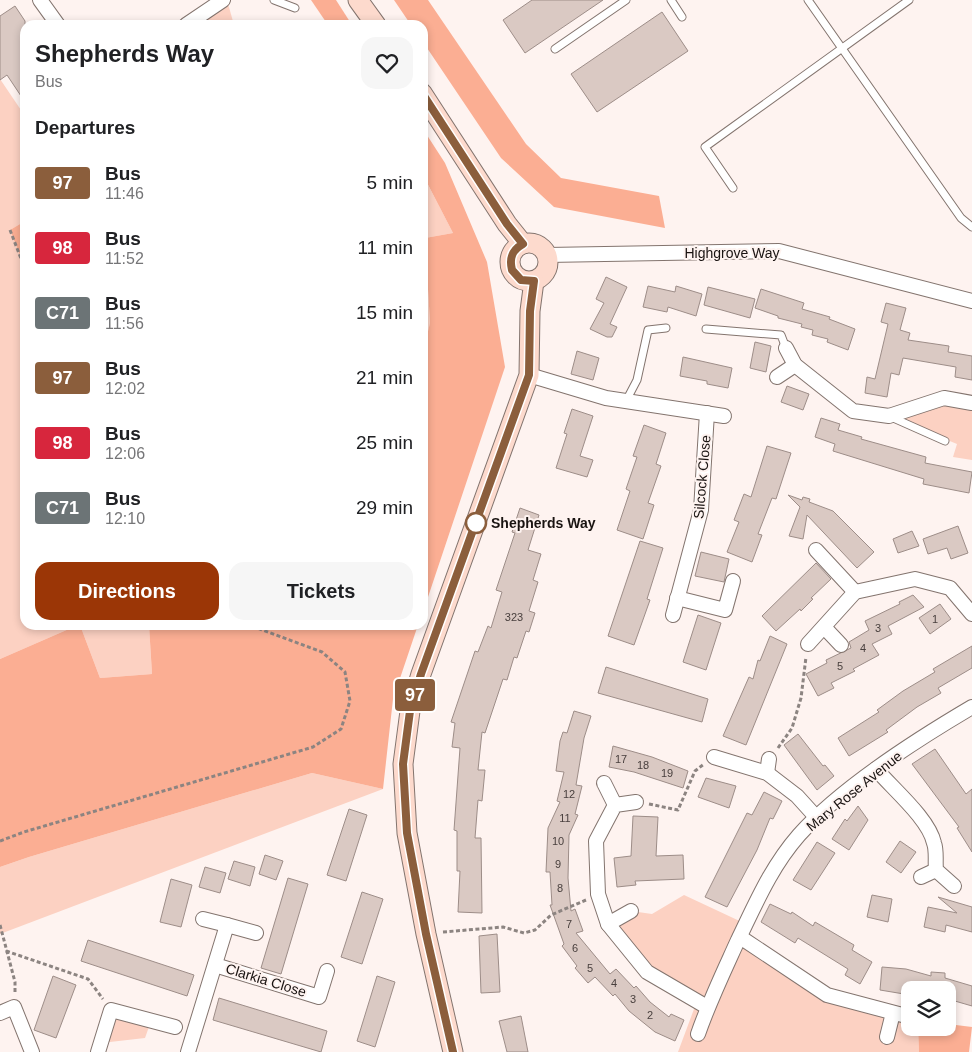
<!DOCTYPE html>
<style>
:root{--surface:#fff;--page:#f6f6f6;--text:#202124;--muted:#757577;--accent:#9b3606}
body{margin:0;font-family:Helvetica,sans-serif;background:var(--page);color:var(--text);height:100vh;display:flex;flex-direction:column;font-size:19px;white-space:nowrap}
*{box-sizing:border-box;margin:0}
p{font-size:16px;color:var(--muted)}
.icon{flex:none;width:28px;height:28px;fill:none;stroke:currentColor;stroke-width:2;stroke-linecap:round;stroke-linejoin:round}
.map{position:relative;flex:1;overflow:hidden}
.drawer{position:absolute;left:20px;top:20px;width:408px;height:610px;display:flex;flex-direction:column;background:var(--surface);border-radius:15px;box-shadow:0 2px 8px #0003}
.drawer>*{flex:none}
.badge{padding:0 10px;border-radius:4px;font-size:18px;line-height:32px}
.controls{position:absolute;left:901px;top:981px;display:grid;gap:10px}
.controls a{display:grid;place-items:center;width:55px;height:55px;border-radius:10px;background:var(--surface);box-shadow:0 2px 8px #0003;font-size:25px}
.map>.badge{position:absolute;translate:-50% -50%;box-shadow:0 0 0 2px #fff}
h2{padding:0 15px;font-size:19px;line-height:45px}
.round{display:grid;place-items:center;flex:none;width:52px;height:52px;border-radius:15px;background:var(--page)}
.head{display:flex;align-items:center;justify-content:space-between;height:85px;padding:0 15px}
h1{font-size:24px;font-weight:700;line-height:38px}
.cta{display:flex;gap:10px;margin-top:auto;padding:10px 15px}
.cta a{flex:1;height:58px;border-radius:15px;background:var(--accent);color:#fff;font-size:20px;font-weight:700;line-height:58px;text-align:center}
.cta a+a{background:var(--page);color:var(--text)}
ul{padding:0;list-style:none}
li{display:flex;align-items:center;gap:15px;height:65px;padding:0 15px}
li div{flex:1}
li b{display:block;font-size:19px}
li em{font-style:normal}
li .badge{min-width:55px;font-weight:700;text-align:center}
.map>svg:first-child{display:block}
.green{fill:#fcd1c2}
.forest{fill:#fbae93}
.building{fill:#dac9c3;stroke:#9d8d88}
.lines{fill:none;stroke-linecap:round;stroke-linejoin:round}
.lane-casing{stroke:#83746e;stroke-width:9}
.street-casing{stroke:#83746e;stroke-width:16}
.secondary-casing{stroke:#83746e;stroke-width:21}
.path{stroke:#8c8481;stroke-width:3;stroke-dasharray:4 2.5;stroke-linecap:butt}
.lane{stroke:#fff;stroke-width:7}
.street{stroke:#fff;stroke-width:14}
.secondary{stroke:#fddacd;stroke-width:19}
.line-casing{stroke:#fff;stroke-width:11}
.line{stroke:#8b5e3c;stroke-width:8}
.stop-dot{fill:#fff;stroke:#8b5e3c;stroke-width:2.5}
.labels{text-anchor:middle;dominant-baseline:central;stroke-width:4;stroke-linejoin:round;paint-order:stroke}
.number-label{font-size:11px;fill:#49403e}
.street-label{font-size:14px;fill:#191311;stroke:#fef3f0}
.stop-label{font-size:14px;font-weight:bold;fill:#191311;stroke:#fef3f0;text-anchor:start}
</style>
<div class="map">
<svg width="972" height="1052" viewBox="0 0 972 1052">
<rect width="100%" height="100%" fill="#fef3f0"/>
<g class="green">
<path d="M227,0L234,25H186Z"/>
<path d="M0,79L25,116V221L10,230L25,268V625H78L0,659Z"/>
<path d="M423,175L453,233L425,238L430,323L423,356Z"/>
<path d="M944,398L972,403V460L953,457L957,444L889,416Z"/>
<path d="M80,625H149L152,674L100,678Z"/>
<path d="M312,773L383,789L0,934V867L29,857Z"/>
<path d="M684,895L746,924L740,937L827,995L910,1018V1028H918L919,1052H678L697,1001L647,972L608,924L631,911L652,914Z"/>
<path d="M111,1010L151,1021L145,1038L101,1043Z"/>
</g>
<g class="forest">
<path d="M311,0H336L352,25H328Z"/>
<path d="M394,0H428L526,144L561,178L659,196L665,228L554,207L501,158L423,42L422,25H411Z"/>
<path d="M423,129L445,163L487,262L505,367L423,612L422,356L430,323L425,238L453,233L423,175Z"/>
<path d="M25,221V268L10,230Z"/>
<path d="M78,625H80L100,678L152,674L149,625H418L393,699L383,789L312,773L29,857L0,867V659Z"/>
<path d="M948,1024L972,1027L969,1052H919L918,1028H948Z"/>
</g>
<g class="building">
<path d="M532,0H603L525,53L503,20Z"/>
<path d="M15,6L25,21V102L7,75L0,80V16Z"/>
<path d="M662,12L688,51L597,112L571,74Z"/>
<path d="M606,277L627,287L610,324L617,327L612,337H607L590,329L604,303L596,299Z"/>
<path d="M648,286L675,292L676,286L702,294L696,316L668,307L667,312L643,307Z"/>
<path d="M708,287L755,299L750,318L704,305Z"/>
<path d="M761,289L804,303L802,309L830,317L829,319L855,329L848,350L827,342L828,339L812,335L813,330L801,327L802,324L778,318V316L755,308Z"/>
<path d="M886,303L906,308L900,330L910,333L908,340L949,346L948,352L972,356V380L955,377L956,367L903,358L899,375L891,373L887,397L865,393L867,377L875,379L888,324L881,322Z"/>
<path d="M755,342L771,346L766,372L750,368Z"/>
<path d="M577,351L599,358L593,380L571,374Z"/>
<path d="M683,357L732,368L728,388L707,384V381L680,376Z"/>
<path d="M787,386L809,394L803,410L781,402Z"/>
<path d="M572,409L593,416L580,456L593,460L587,477L556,468L567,434L564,433Z"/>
<path d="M821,418L840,424L838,430L862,437L861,439L926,457L925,463L972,472L969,493L923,484L924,479L833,451L835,444L815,437Z"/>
<path d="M644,425L666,433L656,464L661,466L648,503L654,505L643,539L617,530L630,491L626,489L637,457L633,456Z"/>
<path d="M767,446L791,453L776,499L772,498L758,534L762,535L752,562L727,552L739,522L734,520L744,494L751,497Z"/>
<path d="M788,495L802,500L803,497L810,499L809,502L833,511L874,552L857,568L807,515L803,539L789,536L800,507Z"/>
<path d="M520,508L539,515L528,550L541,554L533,580L538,582L529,611L535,613L529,632L526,631L517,658L514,657L507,680L503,679L485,733L482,732L478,770H485L482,801L478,800L475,838H481L482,913L458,912L460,871H457V831L454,830L460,748L452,747L455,723L451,722L475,651L478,652L488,626L491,628L502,592L496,590L515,533L512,532Z"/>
<path d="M958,526L968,553L951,559L947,548L928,554L923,539Z"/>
<path d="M912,531L919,546L898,553L893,539Z"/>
<path d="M640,541L663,548L647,599L650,600L634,645L608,636Z"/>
<path d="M701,552L729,559L724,582L695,576Z"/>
<path d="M816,563L831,579L811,598L813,599L801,611L800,609L776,631L762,616Z"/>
<path d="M913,595L924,607L888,626L892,634L872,644L879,655L853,669L855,671L831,683L834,688L818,696L806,674L827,663L826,660L851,648L849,642L869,630L865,621L900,604L899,602Z"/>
<path d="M940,604L951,619L930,634L919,618Z"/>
<path d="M698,615L721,623L706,670L683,662Z"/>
<path d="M770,636L787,644L746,745L723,736L749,677L753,679L758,660L760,661Z"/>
<path d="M972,646V668L938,688L941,693L917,707L886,730L888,732L849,756L838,738L879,712L877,710L903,691L935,672L933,669Z"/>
<path d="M606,667L708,699L702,722L598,693Z"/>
<path d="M574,711L591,716L584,738L576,785L582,786L575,814L578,815L569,835L568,878L571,911L575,909L583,931L576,933L610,974L616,969L634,988L636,986L650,1002L669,1017L671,1014L684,1020L675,1041L655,1032L629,1011L615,994L613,996L595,977L588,983L575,968L577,966L562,946L564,944L550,905H552L550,872H546L548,828L560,802L557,801L564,772L556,771L560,741L563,732L567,733Z"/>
<path d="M798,734L823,766L825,765L834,776L817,790L784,745Z"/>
<path d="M613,746L652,757L688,771L683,788L634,772L609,767Z"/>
<path d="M935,749L966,794L972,789V852L957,828L959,827L912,764Z"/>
<path d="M706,778L736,786L729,808L698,797Z"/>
<path d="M764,792L782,801L773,819L770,818L757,850L727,907L705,897L747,813L752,815Z"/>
<path d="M858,806L868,820L849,850L832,839L845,819L847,821Z"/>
<path d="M349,809L367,815L346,881L327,875Z"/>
<path d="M633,816L658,817L656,856L683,855L684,879L635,881L636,885L617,887L614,858L631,856Z"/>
<path d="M900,841L916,852L901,873L886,862Z"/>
<path d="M817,842L835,853L811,890L793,880Z"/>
<path d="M265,855L283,861L276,880L259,874Z"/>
<path d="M234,861L255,867L250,886L228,879Z"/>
<path d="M205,867L226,873L220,893L199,887Z"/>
<path d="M288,878L308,884L281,974L261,968Z"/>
<path d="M171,879L192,885L181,927L160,922Z"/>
<path d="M362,892L383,899L362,964L341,957Z"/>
<path d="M872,895L892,899L888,922L867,917Z"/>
<path d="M938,897L972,907V932L946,925L945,932L924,927L928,907L957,913Z"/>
<path d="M770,904L791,914L792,912L813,926L815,922L854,945L852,950L872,962L860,984L845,975L848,969L798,938L795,943L761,922Z"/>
<path d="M497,934L500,992L481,993L479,936Z"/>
<path d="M88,940L194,975L187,996L81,961Z"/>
<path d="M882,967L906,969L931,976V972L945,973V978L972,986V1006L948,999L950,990H910V995L880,990Z"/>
<path d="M53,976L76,985L56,1038L34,1030Z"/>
<path d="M377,976L395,982L375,1047L357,1041Z"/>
<path d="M219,998L327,1031L321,1052L213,1020Z"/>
<path d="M521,1016L528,1052H507L499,1021Z"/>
</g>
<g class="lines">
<g class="lane-casing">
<g id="lane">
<path d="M274,0L295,8"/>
<path d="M671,0L682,17"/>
<path d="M808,0L961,218L972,227"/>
<path d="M555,49L626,0"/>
<path d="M733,188L705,147L909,0"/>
<path d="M706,329L781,335L786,348"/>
<path d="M626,401L637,380L648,330L666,328"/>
<path d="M891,417L945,441"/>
</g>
</g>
<g class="street-casing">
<g id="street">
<path d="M40,0L58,25"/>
<path d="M186,25L223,0"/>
<path d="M547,255L779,251L972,301"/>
<path d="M786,348L795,365L853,411L889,416L944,398L972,403"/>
<path d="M529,375L606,398L724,416"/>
<path d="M777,377L795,365"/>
<path d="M816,550L855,592"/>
<path d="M677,598L725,610L733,581"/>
<path d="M673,615L701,510L707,413"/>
<path d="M824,627L841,645"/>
<path d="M808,644L855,592L915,579L950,588L972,614"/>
<path d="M714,757L767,773L797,796L816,817"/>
<path d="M876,769C893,789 929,819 934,843C937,851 935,862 936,870L954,886"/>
<path d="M767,773L769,759"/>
<path d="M604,783L615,805"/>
<path d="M636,802L615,805L596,841L598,894L608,924L647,972L707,1007"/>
<path d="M921,877L936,870"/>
<path d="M203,919L227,925"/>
<path d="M608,924L631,911"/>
<path d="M740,937L827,995L910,1017"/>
<path d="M215,965L319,997L327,971"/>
<path d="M0,1013L14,1007L32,1052"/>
<path d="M698,1034C709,1002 724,971 738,940C756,903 771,867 799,835C842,787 916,740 972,707"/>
<path d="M887,1037L893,1013"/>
<path d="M98,1052L111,1010L175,1027"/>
<path d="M188,1052L227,925L256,933"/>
</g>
</g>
<g class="secondary-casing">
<g id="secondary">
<path d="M358,0L376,25"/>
<path d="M422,93L507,224L523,244"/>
<circle cx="529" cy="262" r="19"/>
<path d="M453,1052L426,934L407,833L403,764L410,711L421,674L529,375L530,311L534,281"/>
</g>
</g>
<g class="path">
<path d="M10,230L25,269"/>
<path d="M778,748L792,728L801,698L806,657"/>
<path d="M649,804L678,810L695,771L704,764"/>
<path d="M0,841L24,832L313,747L341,729L350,701L345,672L322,652L249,625"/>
<path d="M0,925L15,982V994"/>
<path d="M443,932L503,927L524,933L535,930L551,915L586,900"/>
<path d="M6,951L88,979L103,999"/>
</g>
<use href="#lane" class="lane"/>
<use href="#street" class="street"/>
<use href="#secondary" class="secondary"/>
</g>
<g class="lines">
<g class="line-casing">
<path id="line" d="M422,93L507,224L523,244C512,250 509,258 512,270L521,280L534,281L530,311L529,375L421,674L410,711L403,764L407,833L426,934L453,1052"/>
</g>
<use href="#line" class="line"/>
</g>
<circle class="stop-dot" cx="476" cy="523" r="10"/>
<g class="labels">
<g class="number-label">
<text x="514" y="617">323</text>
<text x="935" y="619">1</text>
<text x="878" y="628">3</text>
<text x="863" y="648">4</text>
<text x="840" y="666">5</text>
<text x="621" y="759">17</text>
<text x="643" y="765">18</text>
<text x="667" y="773">19</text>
<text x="569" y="794">12</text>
<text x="565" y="818">11</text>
<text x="558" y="841">10</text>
<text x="558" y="864">9</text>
<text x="560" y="888">8</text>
<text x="569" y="924">7</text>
<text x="575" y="948">6</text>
<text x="590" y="968">5</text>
<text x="614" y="983">4</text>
<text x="633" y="999">3</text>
<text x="650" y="1015">2</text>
</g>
<g class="street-label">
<text x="732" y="253">Highgrove Way</text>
<text transform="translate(702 477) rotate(-85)">Silcock Close</text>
<text transform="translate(854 791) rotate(-39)">Mary Rose Avenue</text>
<text transform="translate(266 980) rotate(17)">Clarkia Close</text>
</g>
<g class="stop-label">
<text x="491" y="523">Shepherds Way</text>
</g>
</g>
</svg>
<div class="controls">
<a><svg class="icon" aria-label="layers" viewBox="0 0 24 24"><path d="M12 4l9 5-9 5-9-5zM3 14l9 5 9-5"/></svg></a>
</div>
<b class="badge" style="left:415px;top:695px;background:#8b5e3c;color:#fff">97</b>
<section class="drawer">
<div class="head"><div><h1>Shepherds Way</h1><p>Bus</p></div><a class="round"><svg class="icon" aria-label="heart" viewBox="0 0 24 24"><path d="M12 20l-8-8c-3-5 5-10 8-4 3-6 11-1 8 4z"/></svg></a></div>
<h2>Departures</h2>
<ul>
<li><span class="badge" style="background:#8b5e3c;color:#fff">97</span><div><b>Bus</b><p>11:46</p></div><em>5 min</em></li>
<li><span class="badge" style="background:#d7263d;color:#fff">98</span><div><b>Bus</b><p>11:52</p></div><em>11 min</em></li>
<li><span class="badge" style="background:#6c7476;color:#fff">C71</span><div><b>Bus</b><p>11:56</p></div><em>15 min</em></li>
<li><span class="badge" style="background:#8b5e3c;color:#fff">97</span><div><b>Bus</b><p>12:02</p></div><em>21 min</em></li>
<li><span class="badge" style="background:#d7263d;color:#fff">98</span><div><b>Bus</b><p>12:06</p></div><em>25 min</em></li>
<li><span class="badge" style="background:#6c7476;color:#fff">C71</span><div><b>Bus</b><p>12:10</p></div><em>29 min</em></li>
</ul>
<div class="cta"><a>Directions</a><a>Tickets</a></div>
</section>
</div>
